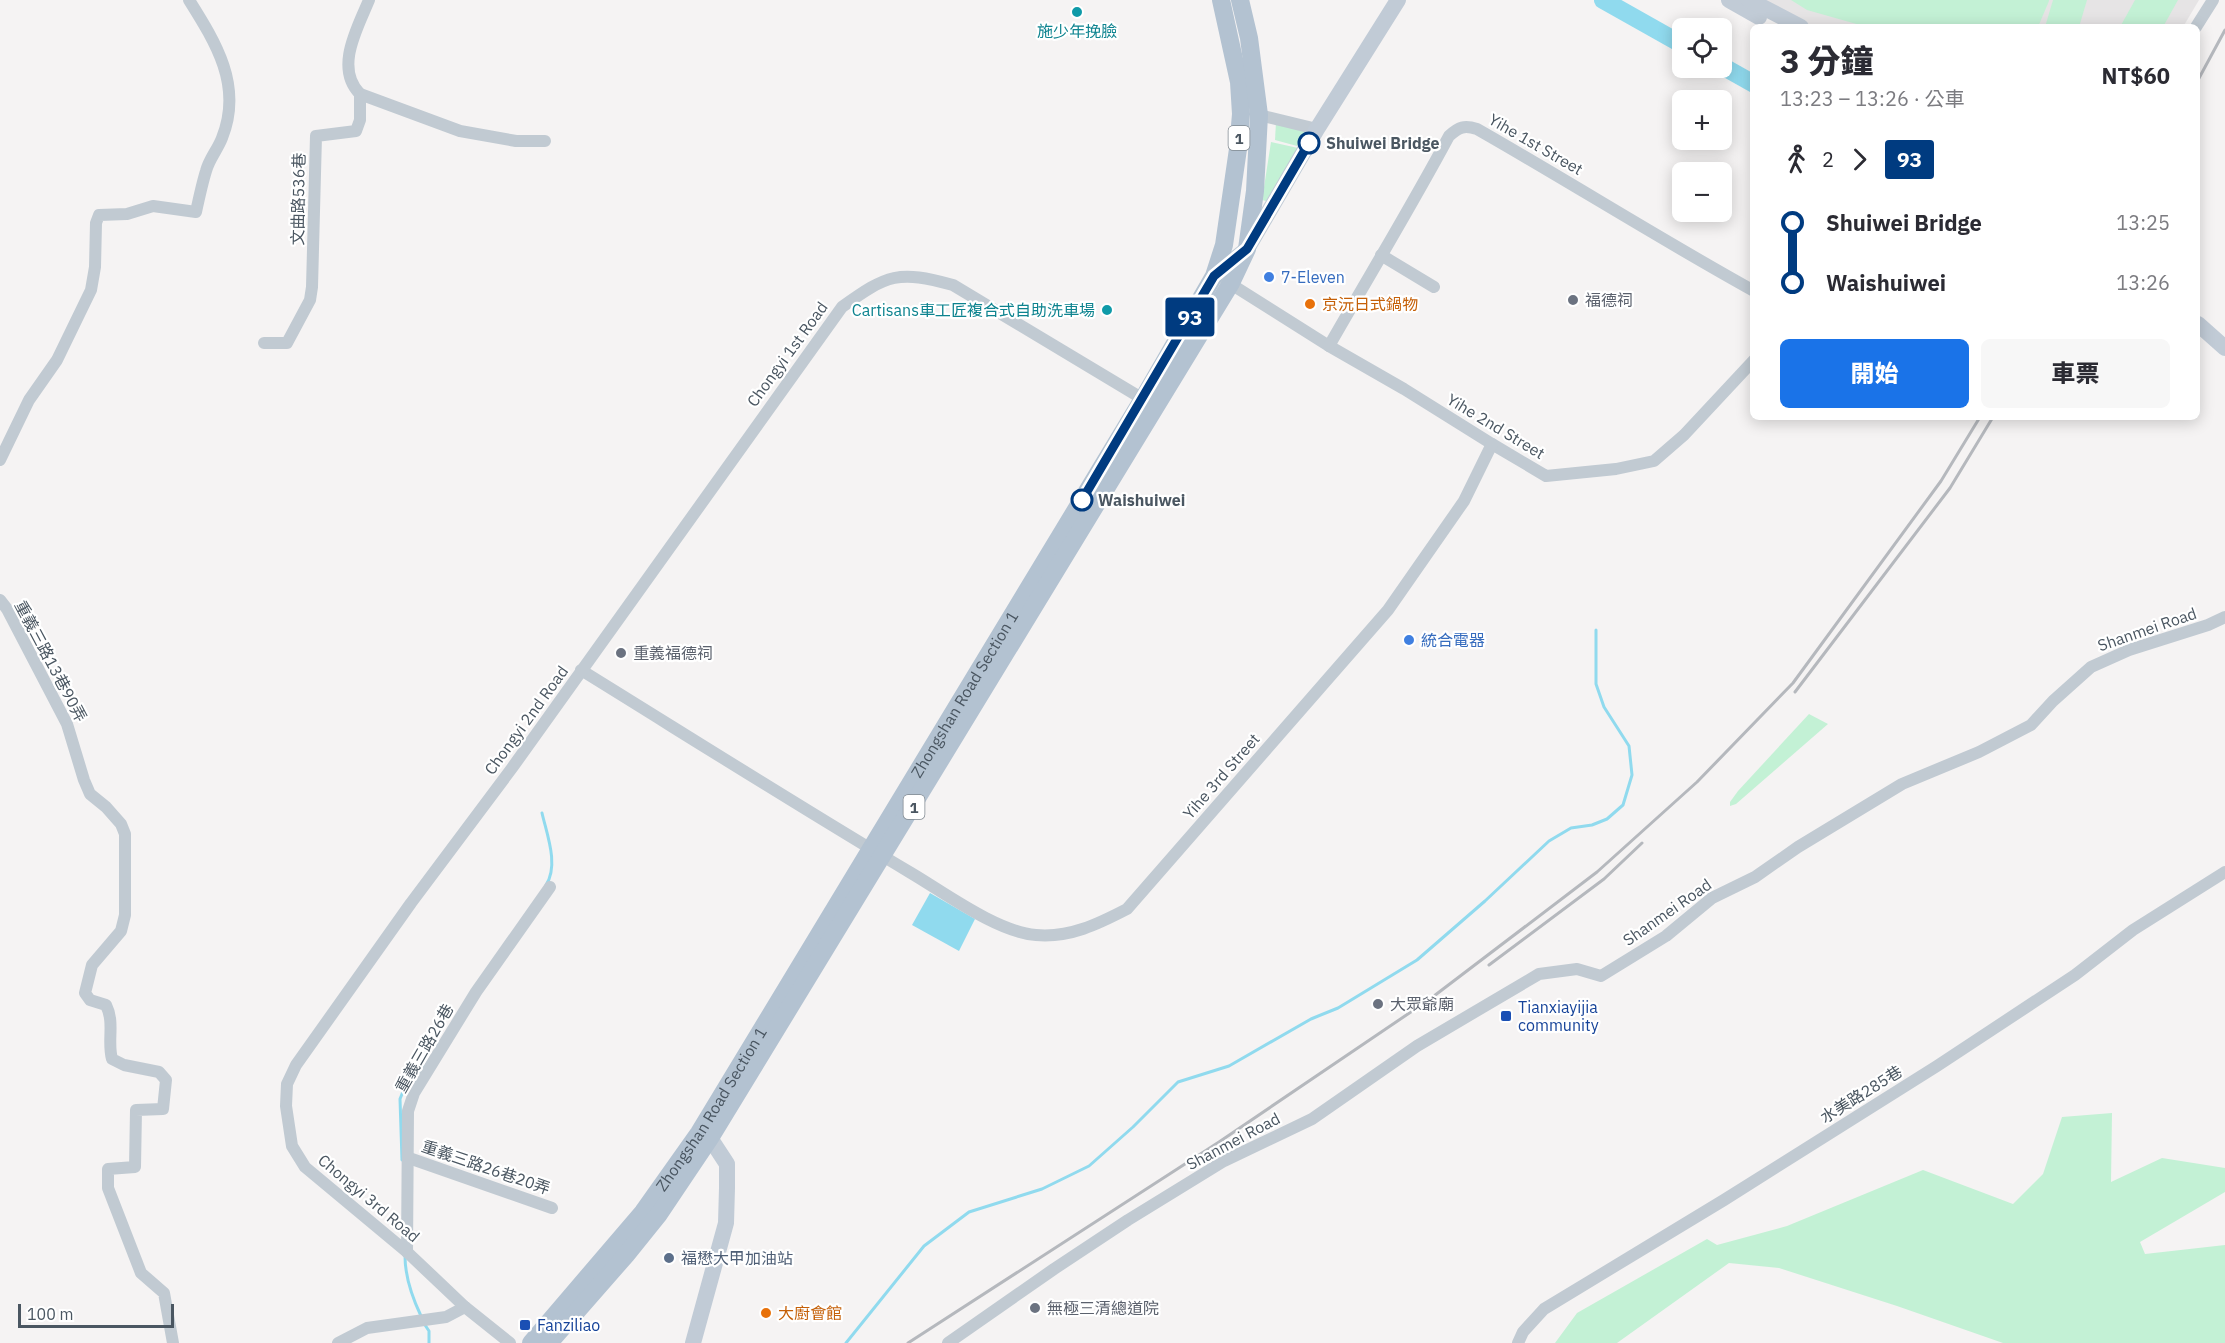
<!DOCTYPE html>
<html lang="zh-TW">
<meta charset="utf-8">
<style>
:root{--surface:#fff;--page:#f7f7f7;--text:#2b2b33;--muted:#7c7c81;--accent:#1a73e8}
body{margin:0;font-family:"IBM Plex Sans","Noto Sans TC",sans-serif;background:var(--page);color:var(--text);height:100vh;display:flex;flex-direction:column;font-size:22px;white-space:nowrap}
*{box-sizing:border-box;margin:0}
p{font-size:20px;color:var(--muted)}
.icon{flex:none;width:33px;height:33px;fill:none;stroke:currentColor;stroke-width:2;stroke-linecap:round;stroke-linejoin:round}
.map{position:relative;flex:1;overflow:hidden}
.details{position:absolute;left:1750px;top:24px;width:450px;height:396px;display:flex;flex-direction:column;background:var(--surface);border-radius:9px;box-shadow:0 3px 15px #0003}
.details>*{flex:none}
.badge{padding:0 12px;border-radius:4px;font-size:21px;line-height:39px}
.controls{position:absolute;left:1672px;top:18px;display:grid;gap:12px}
.controls a{display:grid;place-items:center;width:60px;height:60px;border-radius:9px;background:var(--surface);box-shadow:0 3px 15px #0003;font-size:30px}
.scale{position:absolute;left:18px;bottom:15px;width:156px;box-sizing:border-box;padding-left:6px;border:3px solid #4a5661;border-top:0;font-size:16px;line-height:21px;white-space:nowrap;color:#4a5661;-webkit-text-stroke:4px #fff;paint-order:stroke}
.map>.badge{position:absolute;translate:-50% -50%;box-shadow:0 0 0 3px #fff}
.legs{display:flex;align-items:center;gap:9px;height:66px;padding:0 30px;font-size:20px}
.legs p{margin-inline-start:auto}
.overview{display:flex;align-items:center;justify-content:space-between;height:102px;padding:0 30px}
h1{font-size:33px;font-weight:800;line-height:45px}
.cta{display:flex;gap:12px;margin-top:auto;padding:12px 30px}
.cta a{flex:1;height:69px;border-radius:9px;background:var(--accent);color:#fff;font-size:24px;font-weight:800;line-height:69px;text-align:center}
.cta a+a{background:var(--page);color:var(--text)}
ul{padding:0 30px;list-style:none}
li{display:flex;align-items:center;gap:21px;height:60px;font-size:22px}
li i{display:grid;place-items:center;width:9px;height:100%;margin:0 8px;background:currentColor}
li i::after{content:'';width:15px;height:15px;margin:-8px;border:4px solid;border-radius:50%;background:var(--surface)}
li p{margin-inline-start:auto}
li:first-child i{background:linear-gradient(#0000 50%,currentColor 0)}
li:last-child i{background:linear-gradient(currentColor 50%,#0000 0)}
.map>svg:first-child{display:block}
.education{fill:#e6e4e5}
.green{fill:#c3f1d5}
.water{fill:#90daee}
.lines{fill:none;stroke-linecap:round;stroke-linejoin:round}
.stream{stroke:#90daee;stroke-width:3}
.river{stroke:#90daee;stroke-width:18}
.street{stroke:#c1cad2;stroke-width:12}
.secondary{stroke:#c1cbd6;stroke-width:16}
.primary{stroke:#b3c2d1;stroke-width:18}
.rail{stroke:#b5b8bd;stroke-width:3}
.line-1-casing{stroke:#fff;stroke-width:14}
.line-1{stroke:#003b80;stroke-width:9}
.culture-dot{fill:#0f9aa8;stroke:#fff;stroke-width:2}
.stop-1-dot{fill:#fff;stroke:#003b80;stroke-width:3}
.shop-dot{fill:#3f7fe0;stroke:#fff;stroke-width:2}
.worship-dot{fill:#6b7280;stroke:#fff;stroke-width:2}
.food-dot{fill:#e8710a;stroke:#fff;stroke-width:2}
.transit-dot{fill:#1a4fb4;stroke:#fff;stroke-width:2}
.service-dot{fill:#5c6f8a;stroke:#fff;stroke-width:2}
.labels{text-anchor:middle;dominant-baseline:central;stroke-width:4.5;stroke-linejoin:round;paint-order:stroke}
.shield{fill:#fff;stroke:#808990;stroke-width:1.5}
.shield-label{font-size:15px;font-weight:bold;fill:#4a5661}
.culture-label{font-size:16px;fill:#0d838f;stroke:#fff}
.stop-label{font-size:16px;font-weight:bold;fill:#4a5661;stroke:#fff;text-anchor:start}
.street-label{font-size:16px;fill:#4a5661;stroke:#fff}
.shop-label{font-size:16px;fill:#366cbe;stroke:#fff;text-anchor:start}
.worship-label{font-size:16px;fill:#5b616d;stroke:#fff;text-anchor:start}
.food-label{font-size:16px;fill:#c56008;stroke:#fff;text-anchor:start}
.transit-label{font-size:16px;fill:#164399;stroke:#fff;text-anchor:start}
.service-label{font-size:16px;fill:#4e5e75;stroke:#fff;text-anchor:start}
</style>
<div class="map">
<svg width="2225" height="1343" viewBox="0 0 2225 1343">
<rect width="100%" height="100%" fill="#f5f3f3"/>
<path class="education" d="M1760,0H2199L2183,27H1810Z"/>
<g class="green">
<path d="M1791,0H2049V1L2038,27H1867L1807,10Z"/>
<path d="M2053,0H2087L2079,27H2045Z"/>
<path d="M2135,0H2178L2163,27H2120Z"/>
<path d="M1276,122L1306,129L1297,146L1275,140Z"/>
<path d="M1271,142L1298,148L1266,201L1262,200Z"/>
<path d="M1809,714L1828,724L1736,804L1730,806V802L1738,791Z"/>
<path d="M2112,1113L2111,1182L2162,1158L2225,1168V1192L2140,1242L2145,1254L2225,1245V1343H2003L1897,1306L1779,1268L1729,1263L1617,1343H1555L1577,1313L1707,1239L1717,1245L1787,1226L1923,1170L2013,1204L2043,1174L2062,1117Z"/>
</g>
<path class="water" d="M930,893L975,919L959,951L912,925Z"/>
<g class="lines">
<g class="stream">
<path d="M542,813C547,835 559,865 546,885"/>
<path d="M402,1160L400,1099L404,1089L423,1067"/>
<path d="M405,1256C405,1277 412,1297 421,1316"/>
<path d="M425,1325L429,1331V1343"/>
<path d="M846,1343L924,1246L969,1212L1042,1189L1089,1166L1133,1127L1178,1082L1229,1066L1311,1019L1338,1008L1417,960L1485,901L1549,841L1571,828L1592,825L1607,819L1623,805L1632,775L1629,746L1604,707L1596,684V630"/>
</g>
<g class="river">
<path d="M1603,0L1683,45"/>
<path d="M1722,66L1754,84"/>
</g>
<g class="street">
<path d="M2196,27L2213,0"/>
<path d="M360,94L460,131L516,141H545"/>
<path d="M1259,115L1317,129"/>
<path d="M1381,255L1434,287"/>
<path d="M1226,281L1329,346L1404,389L1492,444L1546,476L1616,469L1654,461L1684,435L1754,360"/>
<path d="M264,343H287L310,300L312,287L316,136L356,131L360,120V94C334,68 358,27 369,0"/>
<path d="M1329,346C1369,276 1411,207 1449,136C1459,127 1464,125 1477,129C1570,182 1660,239 1754,291"/>
<path d="M0,460L29,400L57,360L91,290L95,267L96,223L99,215L127,214L153,206L196,212C199,198 202,184 206,171C209,159 218,149 222,138C243,86 216,43 189,0"/>
<path d="M0,600L7,609L67,724L84,780L90,794L106,807L121,824L125,834V915L121,931L92,965L85,993L90,1000L106,1005C115,1023 107,1041 112,1059L124,1065L159,1072L166,1080L163,1109L136,1110L135,1167L108,1169V1188L141,1273L164,1293L173,1343"/>
<path d="M581,670C691,738 800,807 911,873C945,893 997,932 1036,935C1070,938 1098,924 1127,909L1388,610L1464,501L1492,444"/>
<path d="M409,1158L552,1208"/>
<path d="M407,1252L408,1111L414,1093L476,992L550,887"/>
<path d="M338,1343L367,1328L446,1317L465,1307"/>
<path d="M510,1343L465,1307L407,1252L305,1167L292,1146L286,1106L287,1084L296,1065L411,903L512,768L842,307C888,274 898,270 953,285L1143,399"/>
<path d="M948,1343L1054,1269L1128,1220L1224,1161L1312,1119L1417,1046L1539,974L1577,969L1601,976L1666,936L1712,898L1755,877L1798,847L1902,784L1979,752L2031,725L2053,701L2091,667L2129,650L2208,625L2225,617"/>
<path d="M1518,1343L1523,1332L1544,1309L1724,1200L1937,1066L2075,975L2133,930L2225,872"/>
</g>
<g class="secondary">
<path d="M1729,0L1759,17"/>
<path d="M1749,0L1801,27"/>
<path d="M1214,276L1247,249L1317,129L1398,0"/>
<path d="M2198,324L2225,348"/>
<path d="M693,1343L726,1223L727,1188V1164L710,1138L700,1133"/>
</g>
<g class="primary">
<path id="s1" d="M531,1343L643,1212L699,1133L1143,399L1214,276L1224,245L1238,149L1241,114L1239,82L1221,0"/>
<path d="M549,1343L626,1255L659,1214L710,1138L1231,283L1247,249L1255,191L1259,115L1249,38L1240,0"/>
</g>
<g class="rail">
<path d="M2198,80L2225,30"/>
<path d="M1795,692L1950,488L1993,417"/>
<path d="M1489,965L1604,879L1642,843"/>
<path d="M908,1343L1219,1142L1430,999L1597,872L1697,782L1793,683L1941,481L1980,417"/>
</g>
</g>
<g class="lines">
<g class="line-1-casing">
<path id="line-1" d="M1082,500L1214,276L1247,249L1309,143"/>
</g>
<use href="#line-1" class="line-1"/>
</g>
<g class="culture-dot">
<circle cx="1077" cy="12" r="6"/>
<circle cx="1107" cy="310" r="6"/>
</g>
<g class="stop-1-dot">
<circle cx="1309" cy="143" r="10"/>
<circle cx="1082" cy="500" r="10"/>
</g>
<g class="shop-dot">
<circle cx="1269" cy="277" r="6"/>
<circle cx="1409" cy="640" r="6"/>
</g>
<g class="worship-dot">
<circle cx="1573" cy="300" r="6"/>
<circle cx="621" cy="653" r="6"/>
<circle cx="1378" cy="1004" r="6"/>
<circle cx="1035" cy="1308" r="6"/>
</g>
<g class="food-dot">
<circle cx="1310" cy="304" r="6"/>
<circle cx="766" cy="1313" r="6"/>
</g>
<g class="transit-dot">
<rect x="1500" y="1010" width="12" height="12" rx="3"/>
<rect x="519" y="1319" width="12" height="12" rx="3"/>
</g>
<circle class="service-dot" cx="669" cy="1258" r="6"/>
<g class="labels">
<g class="shield">
<rect x="1228.5" y="126" width="21" height="24" rx="4.5"/>
<rect x="903.5" y="795" width="21" height="24" rx="4.5"/>
</g>
<g class="shield-label">
<text x="1239" y="138">1</text>
<text x="914" y="807">1</text>
</g>
<g class="culture-label">
<text x="1077" y="31">施少年挽臉</text>
<text x="1095" y="310" text-anchor="end">Cartisans車工匠複合式自助洗車場</text>
</g>
<g class="stop-label">
<text x="1326" y="143">Shuiwei Bridge</text>
<text x="1098" y="500">Waishuiwei</text>
</g>
<g class="street-label">
<text transform="translate(1536 144) rotate(30)">Yihe 1st Street</text>
<text transform="translate(298 199) rotate(-89)">文曲路536巷</text>
<text transform="translate(787 354) rotate(-54)">Chongyi 1st Road</text>
<text transform="translate(1496 426) rotate(31)">Yihe 2nd Street</text>
<text transform="translate(2147 629) rotate(-19)">Shanmei Road</text>
<text transform="translate(51 661) rotate(62)">重義三路13巷90弄</text>
<text stroke="none"><textPath href="#s1" startOffset="782">Zhongshan Road Section 1</textPath></text>
<text transform="translate(526 720) rotate(-54)">Chongyi 2nd Road</text>
<text transform="translate(1221 776) rotate(-49)">Yihe 3rd Street</text>
<text transform="translate(1667 912) rotate(-35)">Shanmei Road</text>
<text transform="translate(424 1048) rotate(-60)">重義三路26巷</text>
<text transform="translate(1861 1094) rotate(-32)">水美路285巷</text>
<text stroke="none"><textPath href="#s1" startOffset="296">Zhongshan Road Section 1</textPath></text>
<text transform="translate(1233 1141) rotate(-28)">Shanmei Road</text>
<text transform="translate(486 1167) rotate(19)">重義三路26巷20弄</text>
<text transform="translate(369 1198) rotate(40)">Chongyi 3rd Road</text>
</g>
<g class="shop-label">
<text x="1281" y="277">7-Eleven</text>
<text x="1421" y="640">統合電器</text>
</g>
<g class="worship-label">
<text x="1585" y="300">福德祠</text>
<text x="633" y="653">重義福德祠</text>
<text x="1390" y="1004">大眾爺廟</text>
<text x="1047" y="1308">無極三清總道院</text>
</g>
<g class="food-label">
<text x="1322" y="304">京沅日式鍋物</text>
<text x="778" y="1313">大廚會館</text>
</g>
<g class="transit-label">
<text x="1518" y="1007">Tianxiayijia<tspan x="1518" dy="18">community</tspan></text>
<text x="537" y="1325">Fanziliao</text>
</g>
<g class="service-label">
<text x="681" y="1258">福懋大甲加油站</text>
</g>
</g>
</svg>
<div class="controls">
<a><svg class="icon" aria-label="locate" viewBox="0 0 24 24"><circle cx="12" cy="12" r="6"/><path d="M12 2v4M12 18v4M2 12h4M18 12h4"/></svg></a>
<a>+</a>
<a>−</a>
</div>
<div class="scale">100 m</div>
<b class="badge" style="left:1190px;top:317px;background:#003b80;color:#fff">93</b>
<section class="details">
<div class="overview"><div><h1>3 分鐘</h1><p>13:23 – 13:26 · 公車</p></div><b>NT$60</b></div>
<div class="legs"><svg class="icon" aria-label="walk" viewBox="0 0 24 24"><circle cx="13" cy="4" r="2"/><path d="M13 8l-2 6 4 7M11 14l-3 7M7 12l3-4h3l4 4"/></svg>2<svg class="icon" aria-label="forward" viewBox="0 0 24 24"><path d="M9 5l7 7-7 7"/></svg><b class="badge" style="background:#003b80;color:#fff">93</b></div>
<ul>
<li><i style="color:#003b80"></i><b>Shuiwei Bridge</b><p>13:25</p></li>
<li><i style="color:#003b80"></i><b>Waishuiwei</b><p>13:26</p></li>
</ul>
<div class="cta"><a>開始</a><a>車票</a></div>
</section>
</div>
